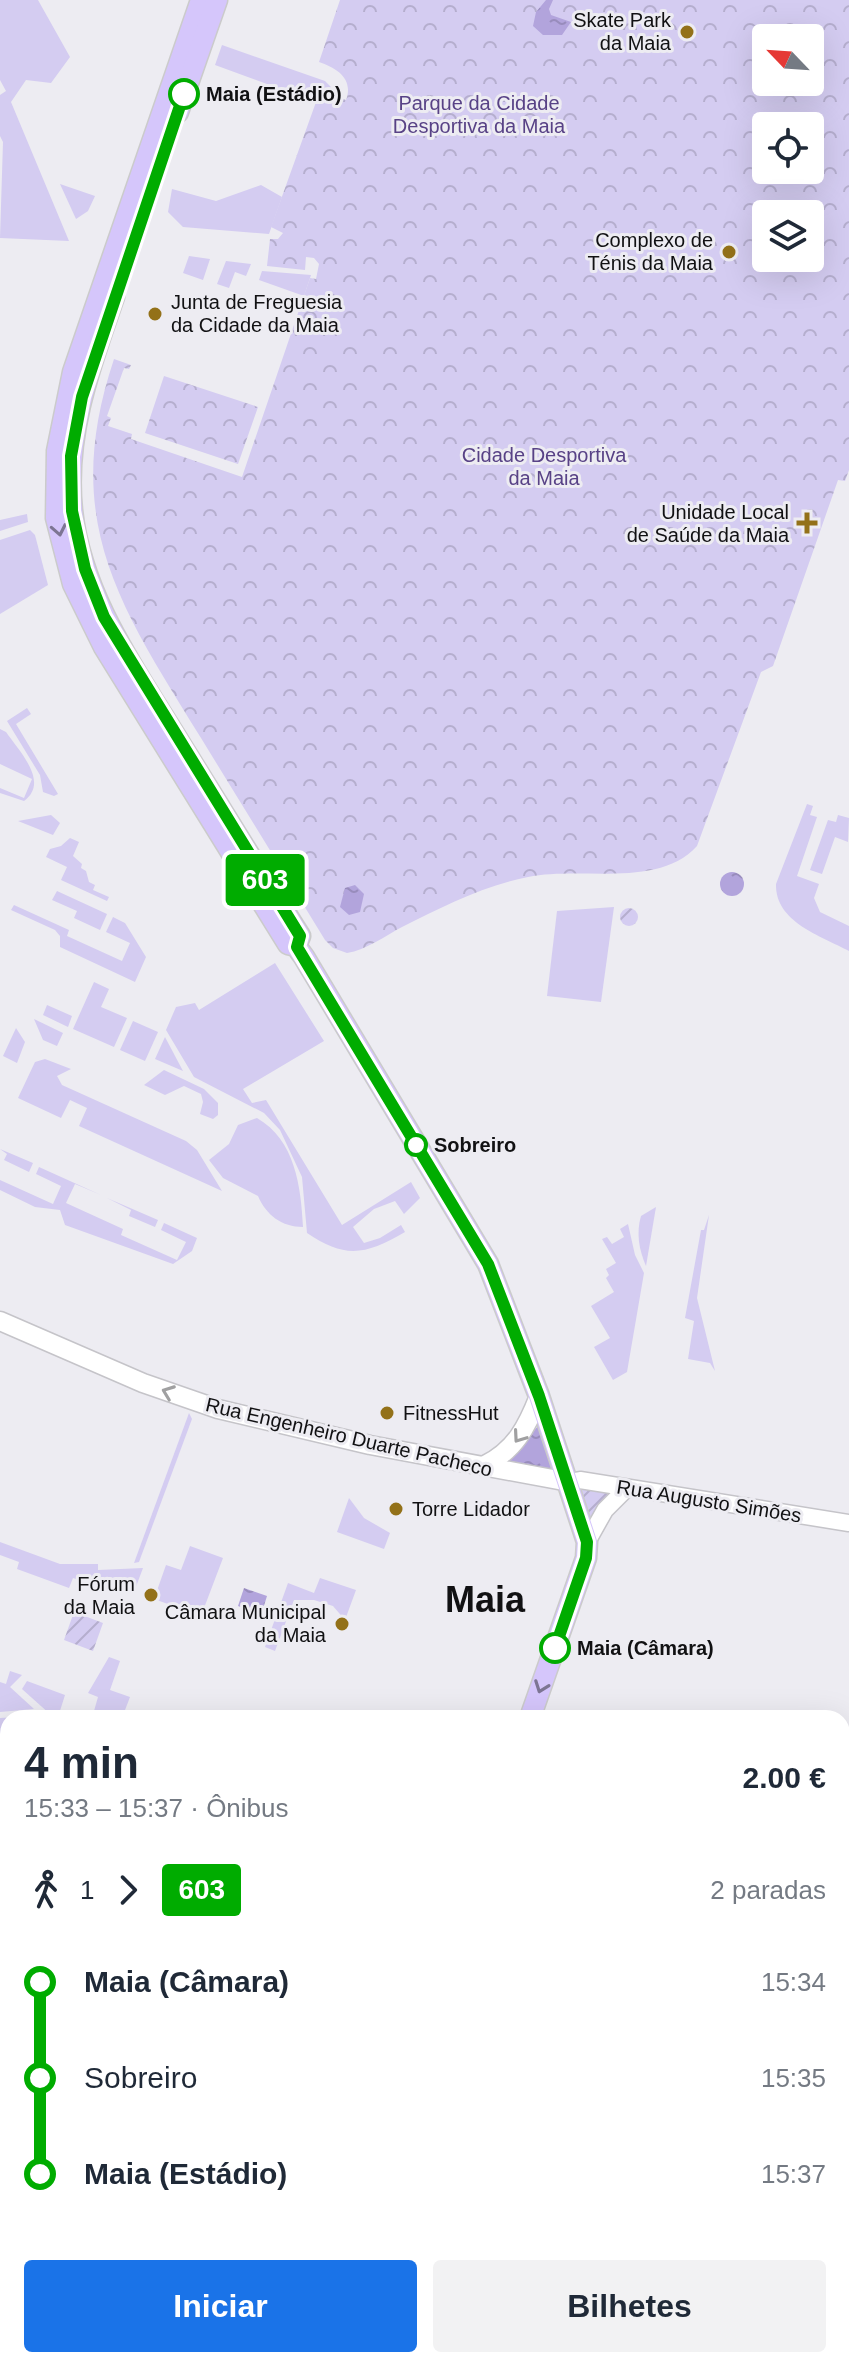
<!DOCTYPE html>
<html lang="pt">
<meta charset="utf-8">
<style>
:root{--surface:#fff;--page:#f2f2f3;--text:#1f2937;--muted:#747a83;--accent:#1a73e8}
body{margin:0;font-family:Arial,sans-serif;background:var(--page);color:var(--text);height:100vh;display:flex;flex-direction:column;font-size:30px;white-space:nowrap}
*{box-sizing:border-box;margin:0}
p{font-size:26px;color:var(--muted)}
.icon{flex:none;width:44px;height:44px;fill:none;stroke:currentColor;stroke-width:2;stroke-linecap:round;stroke-linejoin:round}
.map{position:relative;flex:1;overflow:hidden}
.side{position:absolute;left:0px;top:1710px;width:850px;height:658px;display:flex;flex-direction:column;background:var(--surface);border-radius:24px 24px 0 0;box-shadow:0 8px 32px #0002}
.side>*{flex:none}
.badge{padding:0 16px;border-radius:6px;font-size:28px;line-height:52px}
.needle{width:52px;rotate:295deg}
.tools{position:absolute;left:752px;top:24px;display:grid;gap:16px}
.tools a{display:grid;place-items:center;width:72px;height:72px;border-radius:8px;background:var(--surface);box-shadow:0 8px 32px #0002;font-size:40px}
.map>.badge{position:absolute;translate:-50% -50%;box-shadow:0 0 0 4px #fff}
.legs{display:flex;align-items:center;gap:12px;height:88px;padding:0 24px;font-size:26px}
.legs p{margin-inline-start:auto}
.summary{display:flex;align-items:center;justify-content:space-between;height:136px;padding:0 24px}
h1{font-size:44px;font-weight:700;line-height:60px}
.primary-button{display:flex;gap:16px;margin-top:auto;padding:16px 24px}
.primary-button a{flex:1;height:92px;border-radius:8px;background:var(--accent);color:#fff;font-size:32px;font-weight:700;line-height:92px;text-align:center}
.primary-button a+a{background:var(--page);color:var(--text)}
ul{padding:0 24px;list-style:none}
li{display:flex;align-items:center;gap:28px;height:96px;font-size:30px}
li i{display:grid;place-items:center;width:12px;height:100%;margin:0 10px;background:currentColor}
li i::after{content:'';width:20px;height:20px;margin:-10px;border:6px solid;border-radius:50%;background:var(--surface)}
li p{margin-inline-start:auto}
li:first-child i{background:linear-gradient(#0000 50%,currentColor 0)}
li:last-child i{background:linear-gradient(currentColor 50%,#0000 0)}
.map>svg:first-child{display:block}
.grass{fill:#d4ccf1}
.forest{fill:url(#forest-crowns);fill-rule:evenodd}
.garden{fill:url(#garden-furrows)}
.water{fill:url(#water-ripples)}
.lines{fill:none;stroke-linecap:round;stroke-linejoin:round}
.tertiary-casing{stroke:#c5c4c9;stroke-width:19}
.secondary-casing{stroke:#c5c4c9;stroke-width:21}
.primary-casing{stroke:#cbcbcb;stroke-width:23}
.tertiary{stroke:#fff;stroke-width:16}
.secondary{stroke:#fff;stroke-width:18}
.primary{stroke:#d5c6fb;stroke-width:20}
.tram{stroke:#5c5c5f;stroke-width:2}
.oneway{stroke:#7d7593}
.oneway2{stroke:#a0a0a1}
.line-1-casing{stroke:#fff;stroke-width:18}
.line-1{stroke:#00ac00;stroke-width:12}
.poi-dot{fill:#937119;stroke:#edecf2;stroke-width:3}
.stop-1-dot{fill:#fff;stroke:#00ac00;stroke-width:4}
.labels{text-anchor:middle;dominant-baseline:central;stroke-width:6;stroke-linejoin:round;paint-order:stroke}
.poi-label{font-size:20px;fill:#111113;stroke:#edecf2;text-anchor:end}
.stop-label{font-size:20px;font-weight:bold;fill:#111113;stroke:#edecf2;text-anchor:start}
.park-label{font-size:20px;fill:#584286;stroke:#edecf2}
.street-label{font-size:20px;fill:#111113;stroke:#edecf2}
.town-label{font-size:36px;font-weight:bold;fill:#111113;stroke:#edecf2}
</style>
<div class="map">
<svg width="849" height="2367" viewBox="0 0 849 2367">
<defs>
<pattern id="forest-crowns" width="20" height="18" patternUnits="userSpaceOnUse" patternTransform="scale(2)"><rect width="20" height="18" fill="#d4ccf1"/><path d="M2 6a3 3 0 1 1 6 0M12 15a3 3 0 1 1 6 0" fill="none" stroke="#b5aece"/></pattern>
<pattern id="garden-furrows" width="10" height="10" patternUnits="userSpaceOnUse" patternTransform="scale(2)"><rect width="10" height="10" fill="#d4ccf1"/><path d="M-1 1l2-2M0 10L10 0M9 11l2-2" fill="none" stroke="#b5aece"/></pattern>
<pattern id="water-ripples" width="26" height="14" patternUnits="userSpaceOnUse" patternTransform="scale(2)"><rect width="26" height="14" fill="#b2a4dc"/><path d="M2 4q2-2 4 0t4 0M15 11q2-2 4 0t4 0" fill="none" stroke="#988cbc"/></pattern>
</defs>
<rect width="100%" height="100%" fill="#edecf2"/>
<g class="grass">
<path d="M0,0H38L70,57L51,83L26,80L11,102L69,241L0,238L3,142L0,136V95L6,91L0,80Z"/>
<path d="M222,45L325,81L331,87L332,95L321,91L316,102L215,65Z"/>
<path d="M60,184L95,196L88,211L76,219Z"/>
<path d="M261,185L282,197L269,234L183,227L168,212L172,189L216,201Z"/>
<path d="M189,256L210,259L203,280L183,273Z"/>
<path d="M226,261L251,264L246,276L235,272L229,288L217,284Z"/>
<path d="M262,271L311,275L304,296L259,280Z"/>
<path d="M27,514L28,522L0,531V520Z"/>
<path d="M30,530L35,535L48,585L0,614V540Z"/>
<path d="M27,708L31,714L16,724L58,794L54,796L43,792L40,775L7,721Z"/>
<path d="M0,729L6,732C19,751 50,782 24,801L0,793V788L24,798L32,779L0,764Z"/>
<path d="M807,804L813,806L810,815L817,817L797,876L819,884L814,898L820,912L849,926V951C821,936 775,922 776,884Z"/>
<path d="M51,815L60,823L53,835L18,821Z"/>
<path d="M838,815L849,818L848,842L835,837L822,874L810,870L828,820L836,822Z"/>
<path d="M70,838L79,842L73,856L82,864L81,868L86,871L89,882L95,885L93,890L109,897L107,901L61,880L67,867L46,857L50,849L61,846Z"/>
<path d="M57,891L107,914L100,930L74,918L77,911L52,900Z"/>
<path d="M14,905L69,930L67,936L122,961L130,943L106,932L113,917L125,923L146,957L135,982L60,947V936L55,930L11,910Z"/>
<path d="M614,907L601,1002L547,996L557,911Z"/>
<path d="M275,963L324,1041L243,1089L252,1103L266,1100L342,1225L411,1182L420,1198L404,1214L395,1201L374,1209L353,1227L364,1243L380,1238L401,1225L405,1232C366,1255 345,1259 307,1233L302,1177L280,1130L264,1113L194,1077L166,1030L176,1007L195,1003L199,1010Z"/>
<path d="M94,982L109,989L101,1007L127,1018L114,1047L73,1029Z"/>
<path d="M47,1005L72,1016L68,1027L43,1015Z"/>
<path d="M34,1019L63,1033L57,1046L43,1040Z"/>
<path d="M133,1021L158,1032L145,1061L120,1050Z"/>
<path d="M16,1028L25,1042L17,1063L3,1056Z"/>
<path d="M165,1037L183,1071L155,1059Z"/>
<path d="M45,1059L71,1069L57,1076L62,1085L186,1141L197,1150L222,1191L79,1126L87,1108L70,1100L61,1118L18,1098L35,1062Z"/>
<path d="M164,1070L204,1089L218,1103V1115L213,1119L200,1114L203,1102L201,1094L184,1086L165,1095L144,1085Z"/>
<path d="M257,1118C295,1140 301,1186 303,1227C282,1227 266,1215 258,1196L223,1178L209,1160L229,1144L238,1125Z"/>
<path d="M0,1149L33,1163L29,1172L4,1160L7,1154Z"/>
<path d="M39,1167L101,1195L75,1184L66,1203L123,1229L121,1235L177,1260L186,1242L161,1230L164,1223L197,1238L192,1251L173,1264L65,1225L60,1210L35,1207L0,1190V1180L53,1204L61,1186L36,1174Z"/>
<path d="M107,1198L158,1220L155,1227L129,1216L131,1210Z"/>
<path d="M656,1207L646,1266C639,1250 636,1233 641,1216Z"/>
<path d="M709,1215L697,1298L715,1371L710,1363L688,1359L694,1321L685,1318L701,1230H704Z"/>
<path d="M628,1224L635,1255L644,1273L627,1372L613,1380L594,1347L610,1338L591,1306L614,1292L606,1278L609,1275L606,1269L616,1263L602,1239L607,1237L612,1244L624,1237L620,1229Z"/>
<path d="M189,1413L192,1419L139,1562L134,1563Z"/>
<path d="M349,1498L364,1518L390,1533L384,1549L337,1532Z"/>
<path d="M0,1542L60,1564H98V1570L143,1568L134,1592L95,1578L92,1584L73,1578L69,1588L17,1569L19,1562L0,1555Z"/>
<path d="M190,1546L223,1558L201,1616L154,1599L166,1565L181,1570Z"/>
<path d="M320,1578L356,1590L345,1620L333,1606L314,1600H294L275,1651L265,1647L288,1583L314,1593Z"/>
<path d="M109,1657L120,1661L110,1690L130,1697L122,1718H98L94,1711L98,1697L88,1693Z"/>
<path d="M10,1671L22,1675L10,1687L34,1709L0,1712V1682L6,1684Z"/>
<path d="M27,1681L65,1695L59,1714L71,1718H8V1746H0V1718L51,1715L22,1689Z"/>
<path d="M71,2360H147L143,2367H87Z"/>
<path d="M304,2360H339L350,2364L301,2367Z"/>
</g>
<g class="forest">
<path d="M340,0H849V470L845,481L838,480L773,666L761,672L697,846C658,889 582,866 528,877C483,886 442,907 402,927C385,936 366,950 347,953L333,948L325,940C284,873 242,805 201,738C119,605 60,520 114,359L131,365L129,369L124,368L107,416L111,418L108,426L132,434L131,439L242,477L310,278L316,279L319,264L314,258L306,257L305,270L267,266L270,239H278L283,233L271,227L320,91L346,100C354,79 337,68 319,62ZM766,38H810V82H766ZM766,126H810V170H766ZM766,214H810V258H766Z"/>
<path d="M164,376L258,407L238,464L145,433Z"/>
<path d="M8,1792V1946L0,1943V1793Z"/>
</g>
<g class="garden">
<circle cx="629" cy="917" r="9"/>
<path d="M580,1489L610,1493L591,1519Z"/>
<path d="M74,1612L103,1623L93,1651L64,1640Z"/>
<path d="M842,2241H849V2308L842,2309Z"/>
</g>
<g class="water">
<path d="M546,0H553L549,9L551,15L571,22L562,35H543L533,26L536,12Z"/>
<circle cx="732" cy="884" r="12"/>
<path d="M355,885L364,894L360,912L349,915L340,907L345,888Z"/>
<path d="M538,1426L557,1474L504,1465Z"/>
<path d="M244,1588L267,1596L261,1615L238,1606Z"/>
</g>
<g class="lines">
<g class="tertiary-casing">
<g id="tertiary">
<path d="M569,1482L580,1480L849,1523"/>
<path d="M587,1542L605,1510L627,1488"/>
<path d="M842,2218H849"/>
</g>
</g>
<g class="secondary-casing">
<g id="secondary">
<path d="M0,1321L143,1383L218,1409L370,1445L569,1482"/>
<path d="M485,1465C515,1450 527,1427 539,1396"/>
</g>
</g>
<g class="primary-casing">
<g id="primary">
<path d="M201,0L73,372L57,451L56,518L73,584L104,647L288,944L296,946L304,957L488,1264L539,1396L587,1542L586,1558L530,1718"/>
<path d="M178,112L217,0"/>
<path d="M114,297C90,366 64,435 72,510C81,597 137,673 181,745C221,809 260,873 300,936L296,946"/>
<path d="M244,2367L247,2360"/>
</g>
</g>
<use href="#tertiary" class="tertiary"/>
<use href="#secondary" class="secondary"/>
<use href="#primary" class="primary"/>
<g class="tram">
<path d="M0,1765H8"/>
<path d="M842,1871L849,1873"/>
</g>
</g>
<defs><path id="oneway-chevron" d="M-2-3.5L2.5 0L-2 3.5" fill="none" stroke-width="1.6" stroke-linecap="round" stroke-linejoin="round" transform="scale(2)"/></defs>
<g class="oneway">
<use href="#oneway-chevron" transform="translate(59 530) rotate(79)"/>
<use href="#oneway-chevron" transform="translate(541 1687) rotate(110)"/>
</g>
<g class="oneway2">
<use href="#oneway-chevron" transform="translate(168 1392) rotate(-159)"/>
<use href="#oneway-chevron" transform="translate(519 1437) rotate(125)"/>
</g>
<g class="lines">
<g class="line-1-casing">
<path id="line-1" d="M184,94L82,397L71,456L72,511L85,569L104,617L300,936L297,947L488,1264L539,1396L587,1542L586,1558L555,1648"/>
</g>
<use href="#line-1" class="line-1"/>
</g>
<g class="poi-dot">
<circle cx="687" cy="32" r="8"/>
<circle cx="729" cy="252" r="8"/>
<circle cx="155" cy="314" r="8"/>
<path d="M803 511h8v8h8v8h-8v8h-8v-8h-8v-8h8z"/>
<circle cx="387" cy="1413" r="8"/>
<circle cx="396" cy="1509" r="8"/>
<circle cx="151" cy="1595" r="8"/>
<circle cx="342" cy="1624" r="8"/>
</g>
<g class="stop-1-dot">
<circle cx="184" cy="94" r="14"/>
<circle cx="416" cy="1145" r="10"/>
<circle cx="555" cy="1648" r="14"/>
</g>
<g class="labels">
<g class="poi-label">
<text x="671" y="20">Skate Park<tspan x="671" dy="23">da Maia</tspan></text>
<text x="713" y="240">Complexo de<tspan x="713" dy="23">Ténis da Maia</tspan></text>
<text x="171" y="302" text-anchor="start">Junta de Freguesia<tspan x="171" dy="23">da Cidade da Maia</tspan></text>
<text x="789" y="512">Unidade Local<tspan x="789" dy="23">de Saúde da Maia</tspan></text>
<text x="403" y="1413" text-anchor="start">FitnessHut</text>
<text x="412" y="1509" text-anchor="start">Torre Lidador</text>
<text x="135" y="1584">Fórum<tspan x="135" dy="23">da Maia</tspan></text>
<text x="326" y="1612">Câmara Municipal<tspan x="326" dy="23">da Maia</tspan></text>
</g>
<g class="stop-label">
<text x="206" y="94">Maia (Estádio)</text>
<text x="434" y="1145">Sobreiro</text>
<text x="577" y="1648">Maia (Câmara)</text>
</g>
<g class="park-label">
<text x="479" y="103">Parque da Cidade<tspan x="479" dy="23">Desportiva da Maia</tspan></text>
<text x="544" y="455">Cidade Desportiva<tspan x="544" dy="23">da Maia</tspan></text>
</g>
<g class="street-label">
<text transform="translate(349 1437) rotate(13)">Rua Engenheiro Duarte Pacheco</text>
<text transform="translate(709 1501) rotate(9)">Rua Augusto Simões</text>
</g>
<g class="town-label">
<text x="485" y="1599">Maia</text>
</g>
</g>
</svg>
<div class="tools">
<a><svg class="needle" viewBox="-14 -14 28 28"><path d="M0-13l5 13h-10z" fill="#e53935"/><path d="M0 13l5-13h-10z" fill="#747a83"/></svg></a>
<a><svg class="icon" aria-label="locate" viewBox="0 0 24 24"><circle cx="12" cy="12" r="6"/><path d="M12 2v4M12 18v4M2 12h4M18 12h4"/></svg></a>
<a><svg class="icon" aria-label="layers" viewBox="0 0 24 24"><path d="M12 4l9 5-9 5-9-5zM3 14l9 5 9-5"/></svg></a>
</div>
<b class="badge" style="left:265px;top:880px;background:#00ac00;color:#fff">603</b>
<section class="side">
<div class="summary"><div><h1>4 min</h1><p>15:33 – 15:37 · Ônibus</p></div><b>2.00 €</b></div>
<div class="legs"><svg class="icon" aria-label="walk" viewBox="0 0 24 24"><circle cx="13" cy="4" r="2"/><path d="M13 8l-2 6 4 7M11 14l-3 7M7 12l3-4h3l4 4"/></svg>1<svg class="icon" aria-label="forward" viewBox="0 0 24 24"><path d="M9 5l7 7-7 7"/></svg><b class="badge" style="background:#00ac00;color:#fff">603</b><p>2 paradas</p></div>
<ul>
<li><i style="color:#00ac00"></i><b>Maia (Câmara)</b><p>15:34</p></li>
<li><i style="color:#00ac00"></i><span>Sobreiro</span><p>15:35</p></li>
<li><i style="color:#00ac00"></i><b>Maia (Estádio)</b><p>15:37</p></li>
</ul>
<div class="primary-button"><a>Iniciar</a><a>Bilhetes</a></div>
</section>
</div>
